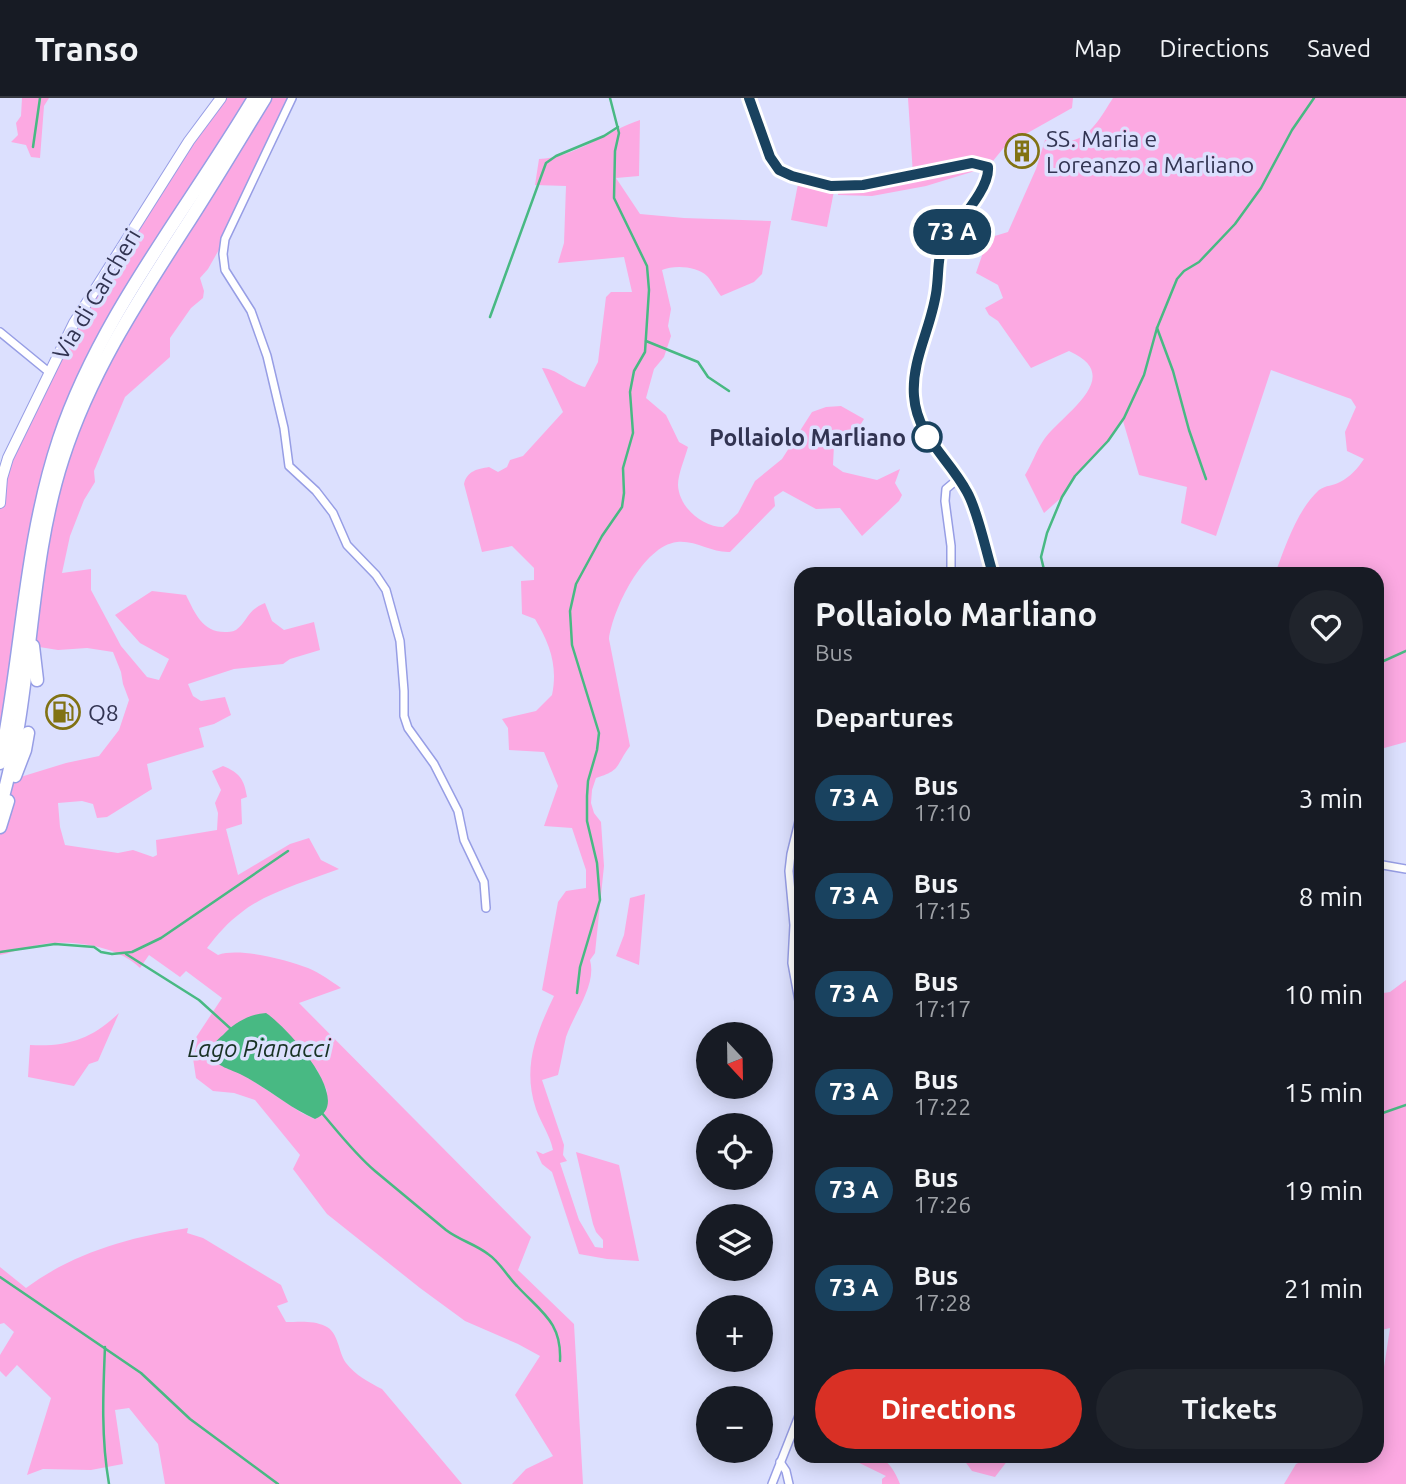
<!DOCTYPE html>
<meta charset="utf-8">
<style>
:root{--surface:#171b24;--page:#20242c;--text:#f1f3f6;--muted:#9ea1a6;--line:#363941;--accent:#d93025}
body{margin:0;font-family:Ubuntu,sans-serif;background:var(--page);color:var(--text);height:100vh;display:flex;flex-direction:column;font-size:26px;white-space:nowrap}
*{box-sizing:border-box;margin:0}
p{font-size:23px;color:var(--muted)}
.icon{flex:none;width:38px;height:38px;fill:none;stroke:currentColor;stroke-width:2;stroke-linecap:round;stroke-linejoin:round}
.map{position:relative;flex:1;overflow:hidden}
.drawer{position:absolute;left:794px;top:469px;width:590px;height:896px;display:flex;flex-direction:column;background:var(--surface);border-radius:21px;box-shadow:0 4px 18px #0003}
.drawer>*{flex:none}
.badge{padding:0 14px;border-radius:23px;font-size:24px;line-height:46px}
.needle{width:46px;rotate:158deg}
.fabs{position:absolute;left:696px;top:924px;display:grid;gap:14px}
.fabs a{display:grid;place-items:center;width:77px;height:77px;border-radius:50%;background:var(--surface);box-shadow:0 4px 18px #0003;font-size:35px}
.map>.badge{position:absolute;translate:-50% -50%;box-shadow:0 0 0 4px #fff}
h2{padding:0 21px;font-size:26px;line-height:63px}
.round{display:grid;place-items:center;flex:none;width:74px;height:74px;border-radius:37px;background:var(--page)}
.headline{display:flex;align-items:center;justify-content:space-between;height:119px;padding:0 21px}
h1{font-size:33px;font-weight:700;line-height:52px}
.cta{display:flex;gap:14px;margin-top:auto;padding:14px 21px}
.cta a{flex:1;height:80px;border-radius:42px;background:var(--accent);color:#fff;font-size:28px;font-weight:700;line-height:80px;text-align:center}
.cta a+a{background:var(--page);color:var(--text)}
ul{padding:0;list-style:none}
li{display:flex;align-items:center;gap:21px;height:98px;padding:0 21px}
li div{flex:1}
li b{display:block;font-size:26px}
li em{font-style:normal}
li .badge{min-width:77px;font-weight:700;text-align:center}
header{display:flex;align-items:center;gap:42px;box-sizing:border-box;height:98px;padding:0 35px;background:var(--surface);border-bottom:2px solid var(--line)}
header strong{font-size:33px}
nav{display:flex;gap:38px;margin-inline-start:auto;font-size:24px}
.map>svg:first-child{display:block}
.green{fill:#fca9e2;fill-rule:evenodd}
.water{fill:#48b983}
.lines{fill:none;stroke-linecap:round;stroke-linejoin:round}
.stream{stroke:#48b983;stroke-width:2.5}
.street-casing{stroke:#979ee5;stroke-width:10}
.secondary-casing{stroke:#979ee5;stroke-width:12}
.highway-casing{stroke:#979ee5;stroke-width:15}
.street{stroke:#fff;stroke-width:7}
.secondary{stroke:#fff;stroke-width:10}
.highway{stroke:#fff;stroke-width:12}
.line-casing{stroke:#fff;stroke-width:16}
.line{stroke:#19425f;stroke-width:10}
.stop-dot{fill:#fff;stroke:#19425f;stroke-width:3.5}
.labels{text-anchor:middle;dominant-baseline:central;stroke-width:7;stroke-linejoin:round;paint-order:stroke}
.poi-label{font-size:23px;fill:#323452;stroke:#dce0fe;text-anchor:start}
.street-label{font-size:23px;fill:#323452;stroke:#dce0fe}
.stop-label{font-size:23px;font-weight:bold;fill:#323452;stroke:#dce0fe;text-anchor:end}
.water-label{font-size:24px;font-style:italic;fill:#193225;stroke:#dce0fe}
</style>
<header>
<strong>Transo</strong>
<nav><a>Map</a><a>Directions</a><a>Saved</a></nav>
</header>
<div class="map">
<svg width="1406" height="1386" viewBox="0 0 1406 1386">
<rect width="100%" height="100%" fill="#dce0fe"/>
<g class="green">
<path d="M22,0H49L44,8L40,60L31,59L26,47L11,44L18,37L16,25L21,18Z"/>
<path d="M221,0H254L84,280L0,665V405L2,380L74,225Z"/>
<path d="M265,0H292L225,141L208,171L200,180L204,193L203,200L191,210L170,240V259L125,299L94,373L95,384L84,402L70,438L62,475L91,471V492L121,548L147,579L159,582L169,561L140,545L115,517L152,493L186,497C195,515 202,534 225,534C228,534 232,534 236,532C248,523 247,512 265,505L272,523L284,532L314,524L320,552L290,561L283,566L234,571L188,586L193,598L201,603L225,599L231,617L214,626L199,630L204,649L147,666L152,691L107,719L97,720L93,706L82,703L58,705L60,729L65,747L118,755L133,752L153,759L157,757L156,742L217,732L218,715L215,705L221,692L212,673L223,668C240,675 244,681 247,699L241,701L242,726L226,731L238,777L290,746L309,740L321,762L339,771C310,782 265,795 242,814C228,824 217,837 207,850L218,857C239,849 287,862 308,870C320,875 331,883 341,890L299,905L531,1139L518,1172L574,1226L583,1386H512L526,1371L553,1358L515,1297L540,1258L518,1246L465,1223L420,1190L327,1116L293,1071L300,1057L255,1002L234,995L213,993L196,980L191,947L222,900L186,873L180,879L149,857L140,870C120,850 81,843 53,845C36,846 17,853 0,857V729L14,681L66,665L99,658L119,632L129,602L123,586L121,574L113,554L87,550L58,552L33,548L48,420L79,315ZM285,932L317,972L327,993L315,1021L302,1015L244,977L214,963Z"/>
<path d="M908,0H1073L1072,10L1006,47L988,69L926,88L872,98L838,97V88L913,77Z"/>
<path d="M1113,0H1406V644L1377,652V476H1275C1285,449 1297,412 1319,392C1326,387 1333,388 1340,384C1350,379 1358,370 1364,361L1347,353L1345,334L1356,309L1351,301L1271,272L1216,438L1181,425L1187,389L1139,377L1123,323L1108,343L1075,378L1062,399L1044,415L1025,377C1032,366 1036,353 1043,343C1060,317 1128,279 1069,253L1031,270L998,223L989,217L985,210L1003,200L998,187L976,175L988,140L1008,134L1036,71L1046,39C1053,41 1061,43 1068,43C1090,42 1103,15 1113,0Z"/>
<path d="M640,22L639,78L616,80L640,116L684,120L771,123L762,176L754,184L721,198C716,192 712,183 707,178C697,168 674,167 662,172L671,211L668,228L671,238L664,259L654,271L646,300L666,317L679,344L688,349C685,360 678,376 678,387C679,410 703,429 723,429L738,415L755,383L782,361L812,314L826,309L841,308L864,321L852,340H839L834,347L833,367L843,374L877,382L900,371L895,385L902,397L899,403L862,438L840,410L816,411L783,393L774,399L775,408L730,454C712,455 696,442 677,444C643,448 613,511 609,541L630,648C615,668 622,672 596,680L592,692L591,705L594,715L601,724L604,768L595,855L590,862C597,887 574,915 566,939C563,952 561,965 558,977L542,982L564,1047L563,1057L567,1063L560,1065L579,1122L595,1149L603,1150V1142L596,1134L593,1126L576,1054L619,1067L639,1163L607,1161L579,1156L552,1074L542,1066L536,1053L543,1056L553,1052C550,1037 541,1025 536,1011C522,969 536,936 554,898L542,892L558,804L566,793L586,790V772L572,730L544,728L558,688L544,654L509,652L508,630L502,621L536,613L552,597C558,568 550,546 535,521L522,516L521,483L534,482V470L512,448L482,454L464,386C467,373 477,371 489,369L498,374L507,369L510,362L523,358L563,314L542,270C556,270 569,285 585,289L598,264L606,199L611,194H632L624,159L558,165L564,145L566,88L535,87L539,61C574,60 607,33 640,22Z"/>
<path d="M798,86L834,93L827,129L791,122Z"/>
<path d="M645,796L639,867L616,858L624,837L630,800Z"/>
<path d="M1406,882V1386H1284L1296,1366L1313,1358H1377V1315L1390,1230L1377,1233V896L1390,894Z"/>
<path d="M119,915L98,963L89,966L74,988L28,979L30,947C68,949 92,941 119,915Z"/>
<path d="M188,1130L187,1135L203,1140L281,1187L288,1204L277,1208L286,1224C298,1224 313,1222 325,1228C339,1234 338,1254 346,1265C355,1277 370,1285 382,1291L462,1386H165L158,1346L129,1310L115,1312L123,1366L91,1372L43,1371L27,1377L51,1300L17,1267L6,1279L0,1273V1257L14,1234L4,1225L0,1226V1169L26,1190C73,1155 130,1139 188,1130Z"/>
<path d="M845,1358C876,1358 887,1354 900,1386H882V1381L886,1378Z"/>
<path d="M961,1358H1020L1008,1362L995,1379L972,1373Z"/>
</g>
<path class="water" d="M266,915C285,927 357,1005 315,1021C288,1009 266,989 240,976C232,972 216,968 212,959C208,950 216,943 223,937C234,925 249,916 266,915Z"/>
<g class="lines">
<g class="stream">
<path d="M33,49L40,0"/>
<path d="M490,219L546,65L556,58L604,38L618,29"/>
<path d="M1157,230L1173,273L1189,332L1206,381"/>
<path d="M646,243L698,264L708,279L729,293"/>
<path d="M1045,476L1041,459L1047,435L1062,399L1075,378L1108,343L1124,320L1144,277L1157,230L1177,181L1184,173L1199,164L1235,126L1261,90L1292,32L1314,0"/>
<path d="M1377,566L1406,553"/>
<path d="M0,854L55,846L94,849L101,854L112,856L132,854L161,840L288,753"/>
<path d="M126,856L199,902L231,931"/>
<path d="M577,895L580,869L600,802L597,765L587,723V698L588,683L597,652L599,635L572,547L570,513L576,486L602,438L622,409L624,395L623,370L633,335L630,294L634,273L645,254L649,192L647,168L614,100L615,53L619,35L610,0"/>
<path d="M321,1014C338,1034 355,1056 375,1073C399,1093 423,1113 446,1132C459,1142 475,1146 488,1156C500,1164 507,1178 517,1188C541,1214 562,1224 560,1263"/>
<path d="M1377,1017L1406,1007"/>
<path d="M0,1179L141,1275L190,1321L278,1386"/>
<path d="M105,1249C103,1295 101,1340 109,1386"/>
</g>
<g class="street-casing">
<g id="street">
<path d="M292,0L225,141L223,156L225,172L251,213L267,258L284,330L289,368L316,393L333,415L347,447L376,477L386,492L400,543L404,593V618L408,630L434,666L458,713L464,742L484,784L486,810"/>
<path d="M749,0L770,59L779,72L792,78L831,88L863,87L972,65L988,69C991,99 946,128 939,156C935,173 937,192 934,209C927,244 908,277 916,314C923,346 952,366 968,394C978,413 986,454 993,476"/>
<path d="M0,234L50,275"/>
<path d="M951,476V448L945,403L946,391L958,381"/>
<path d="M802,711L791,756L789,773L794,827L792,865L802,919"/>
<path d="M1377,766L1406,771"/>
<path d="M780,1364L786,1373L789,1386"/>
<path d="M772,1386L802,1310"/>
</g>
</g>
<g class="secondary-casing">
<path id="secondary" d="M0,405L2,380L8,360L74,225L189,43L221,0"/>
</g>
<g class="highway-casing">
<g id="highway">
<path d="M33,548L37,582"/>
<path d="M0,665C22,558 24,446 59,341C100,218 188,111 254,0"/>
<path d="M15,678L25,652L28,635"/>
<path d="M0,709C34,596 26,473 63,360C90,276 137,204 184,131C212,88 238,44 265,0"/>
<path d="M0,729L8,703"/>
</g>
</g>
<use href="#street" class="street"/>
<use href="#secondary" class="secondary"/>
<use href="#highway" class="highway"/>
</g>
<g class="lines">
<g class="line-casing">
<path id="line" d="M749,0L770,59L779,72L792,78L831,88L863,87L972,65L988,69C990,91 958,123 946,142C937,157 939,171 937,188C934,225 911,260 914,298C917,339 949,360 967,394C978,413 986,454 993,476"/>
</g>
<use href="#line" class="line"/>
</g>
<defs>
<g id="building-ring" transform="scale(1.75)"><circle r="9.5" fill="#dce0fe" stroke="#817213" stroke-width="1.5"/><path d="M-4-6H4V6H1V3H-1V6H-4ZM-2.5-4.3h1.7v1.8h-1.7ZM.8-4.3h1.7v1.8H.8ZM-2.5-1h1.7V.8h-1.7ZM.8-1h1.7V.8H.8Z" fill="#817213"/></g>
<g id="fuel-ring" transform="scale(1.75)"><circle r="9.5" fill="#dce0fe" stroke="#817213" stroke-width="1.5"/><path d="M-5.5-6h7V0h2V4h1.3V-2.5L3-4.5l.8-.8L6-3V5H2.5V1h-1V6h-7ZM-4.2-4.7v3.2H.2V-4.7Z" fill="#817213"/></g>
</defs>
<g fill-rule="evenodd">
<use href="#building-ring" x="1022" y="53"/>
<use href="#fuel-ring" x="63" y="614"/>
</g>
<circle class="stop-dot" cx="927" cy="339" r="14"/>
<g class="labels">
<g class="poi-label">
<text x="1046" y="40">SS. Maria e<tspan x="1046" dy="26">Loreanzo a Marliano</tspan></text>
<text x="88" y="614">Q8</text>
</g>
<g class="street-label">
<text transform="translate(96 196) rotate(-59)">Via di Carcheri</text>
</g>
<g class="stop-label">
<text x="906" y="339">Pollaiolo Marliano</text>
</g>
<g class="water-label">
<text x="259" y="950">Lago Pianacci</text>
</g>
</g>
</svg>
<div class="fabs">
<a><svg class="needle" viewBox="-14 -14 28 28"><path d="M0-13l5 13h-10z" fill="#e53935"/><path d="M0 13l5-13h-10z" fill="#9ea1a6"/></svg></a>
<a><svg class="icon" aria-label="locate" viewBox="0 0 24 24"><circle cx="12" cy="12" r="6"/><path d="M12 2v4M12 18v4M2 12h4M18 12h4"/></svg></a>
<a><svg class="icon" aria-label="layers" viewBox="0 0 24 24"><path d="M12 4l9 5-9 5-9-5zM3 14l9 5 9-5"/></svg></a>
<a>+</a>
<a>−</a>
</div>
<b class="badge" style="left:952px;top:134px;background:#19425f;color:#fff">73 A</b>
<section class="drawer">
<div class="headline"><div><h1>Pollaiolo Marliano</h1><p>Bus</p></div><a class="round"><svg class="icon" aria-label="heart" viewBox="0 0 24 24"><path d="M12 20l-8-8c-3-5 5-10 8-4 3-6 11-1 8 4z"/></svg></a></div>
<h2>Departures</h2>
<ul>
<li><span class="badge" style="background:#19425f;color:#fff">73 A</span><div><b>Bus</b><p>17:10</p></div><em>3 min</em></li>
<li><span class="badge" style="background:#19425f;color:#fff">73 A</span><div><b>Bus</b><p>17:15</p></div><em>8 min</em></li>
<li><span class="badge" style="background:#19425f;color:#fff">73 A</span><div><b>Bus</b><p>17:17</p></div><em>10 min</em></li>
<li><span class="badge" style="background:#19425f;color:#fff">73 A</span><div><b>Bus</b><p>17:22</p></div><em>15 min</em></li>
<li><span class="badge" style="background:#19425f;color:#fff">73 A</span><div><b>Bus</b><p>17:26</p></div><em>19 min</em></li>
<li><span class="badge" style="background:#19425f;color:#fff">73 A</span><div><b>Bus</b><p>17:28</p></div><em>21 min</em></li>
</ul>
<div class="cta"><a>Directions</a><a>Tickets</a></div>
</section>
</div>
